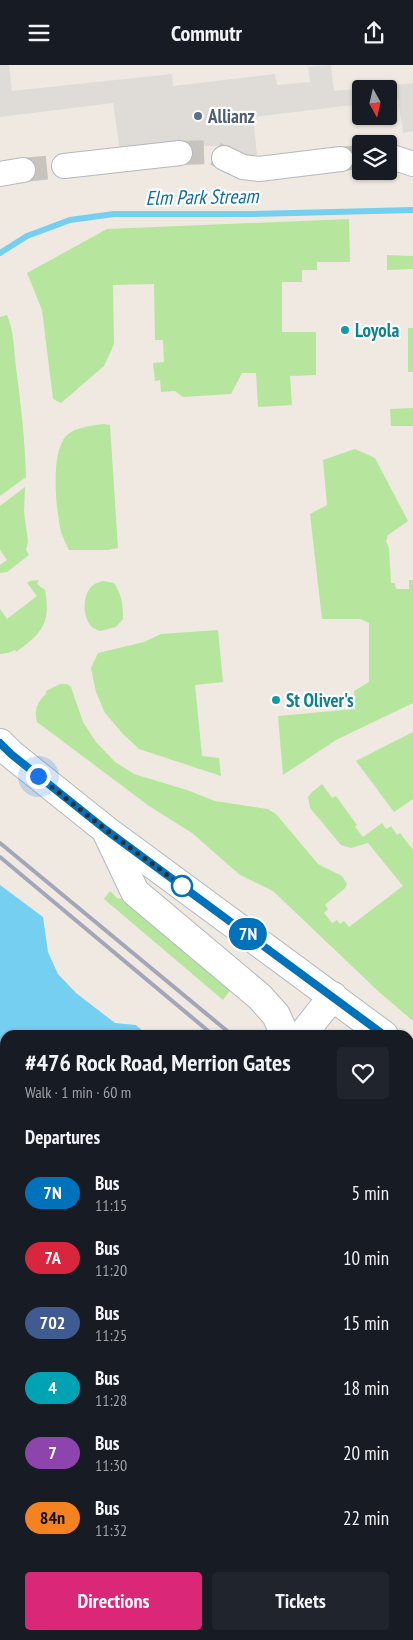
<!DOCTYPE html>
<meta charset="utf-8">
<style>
:root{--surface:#171b24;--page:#20242c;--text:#f1f3f6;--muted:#9ea1a6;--accent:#db2777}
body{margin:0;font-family:"PT Sans Narrow",sans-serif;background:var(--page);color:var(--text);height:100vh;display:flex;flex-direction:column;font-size:19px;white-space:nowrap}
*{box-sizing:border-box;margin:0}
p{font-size:16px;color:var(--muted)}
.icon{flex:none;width:28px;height:28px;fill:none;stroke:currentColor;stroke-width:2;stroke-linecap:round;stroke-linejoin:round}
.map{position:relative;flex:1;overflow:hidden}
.side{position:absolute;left:0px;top:965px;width:414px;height:610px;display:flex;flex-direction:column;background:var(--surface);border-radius:15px 15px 0 0;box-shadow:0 1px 4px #0004}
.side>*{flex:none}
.badge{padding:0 10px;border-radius:16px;font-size:18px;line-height:32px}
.needle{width:32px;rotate:172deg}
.fabs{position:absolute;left:352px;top:15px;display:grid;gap:10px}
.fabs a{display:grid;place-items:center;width:45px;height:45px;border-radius:5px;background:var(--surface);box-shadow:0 1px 4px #0004;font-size:25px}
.you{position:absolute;width:25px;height:25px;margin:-12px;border:4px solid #fff;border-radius:50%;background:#1a73e8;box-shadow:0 0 0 8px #1a73e833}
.map>.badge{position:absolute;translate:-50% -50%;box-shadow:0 0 0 2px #fff}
h2{padding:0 25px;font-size:19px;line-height:45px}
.round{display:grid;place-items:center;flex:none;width:52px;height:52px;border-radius:5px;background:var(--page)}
.headline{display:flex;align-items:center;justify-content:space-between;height:85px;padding:0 25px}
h1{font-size:24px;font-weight:600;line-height:38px}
.button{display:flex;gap:10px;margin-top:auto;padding:10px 25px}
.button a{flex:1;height:58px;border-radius:5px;background:var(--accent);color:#fff;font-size:20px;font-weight:600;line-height:58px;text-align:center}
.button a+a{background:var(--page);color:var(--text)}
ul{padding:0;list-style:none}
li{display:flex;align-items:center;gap:15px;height:65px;padding:0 25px}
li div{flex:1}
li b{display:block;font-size:19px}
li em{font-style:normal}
li .badge{min-width:55px;font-weight:700;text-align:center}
header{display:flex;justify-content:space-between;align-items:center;height:65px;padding:0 25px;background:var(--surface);font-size:22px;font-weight:600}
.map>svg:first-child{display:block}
.green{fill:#b6e59e}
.plaza{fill:#dfdcd8}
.water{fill:#75cff0}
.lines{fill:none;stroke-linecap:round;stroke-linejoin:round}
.stream{stroke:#75cff0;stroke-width:6}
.street-tunnel{stroke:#c8c4bd;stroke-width:24;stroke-dasharray:24 12;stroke-linecap:butt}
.street-casing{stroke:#b4b7c1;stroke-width:26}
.secondary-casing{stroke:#b4b7c1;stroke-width:30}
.street{stroke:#fff;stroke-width:24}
.secondary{stroke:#fff;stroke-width:28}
.rail{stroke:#a3a6b8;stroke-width:4}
.line-casing{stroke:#fff;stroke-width:11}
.line{stroke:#0072bc;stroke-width:8}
.walk{stroke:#2e2e2e;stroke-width:5;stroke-dasharray:0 9}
.service-dot{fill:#5c6f8a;stroke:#fff;stroke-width:2}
.culture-dot{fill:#0f9aa8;stroke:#fff;stroke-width:2}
.stop-dot{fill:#fff;stroke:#0072bc;stroke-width:2.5}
.labels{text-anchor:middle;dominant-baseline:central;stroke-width:4.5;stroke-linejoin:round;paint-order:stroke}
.service-label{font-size:19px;font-weight:bold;fill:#4e5e75;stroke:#fff;text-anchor:start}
.culture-label{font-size:19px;font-weight:bold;fill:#0d838f;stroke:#fff;text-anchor:start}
.water-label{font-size:20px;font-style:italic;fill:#0d6fa3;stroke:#fff}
</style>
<header><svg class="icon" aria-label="menu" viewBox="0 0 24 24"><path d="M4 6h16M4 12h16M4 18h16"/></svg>Commutr<svg class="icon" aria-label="share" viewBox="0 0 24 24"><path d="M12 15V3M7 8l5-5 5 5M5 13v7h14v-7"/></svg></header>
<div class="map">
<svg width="413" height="1575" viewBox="0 0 413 1575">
<rect width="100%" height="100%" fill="#efe9e1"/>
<g class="green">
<path d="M349,154L350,197H317V205H302V217H282V267H316V310L290,311L292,340L258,342L256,308H242L231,329L183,332L175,326L161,327L160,315L155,316L153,298L164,297L163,275H155L154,219L113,220L114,279L104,301L61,338L53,334L42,245L27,208L107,164Z"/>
<path d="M387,190L413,191V204L387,205Z"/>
<path d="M7,250C14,267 14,285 16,303C21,340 25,376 26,412L0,431V252Z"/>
<rect x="408" y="263" width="5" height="44"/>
<path d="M413,343V361H391L390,344Z"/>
<path d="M103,359L110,360L118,483L108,485H69C66,479 63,473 61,467C56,445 50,389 66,371C75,362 91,361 103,359Z"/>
<path d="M355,384L375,393L408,456L388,470L386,476L389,483L391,518H395L396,524H409V515H413V638L336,675L283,710L278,651L355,644L354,626L369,617V558L360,554H322L310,449L327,440L323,395Z"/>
<path d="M25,422L24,447L28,476L26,485L29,490L7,507L0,508V500L7,495L0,485V441Z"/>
<path d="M39,515L37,519L45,525C51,559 42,568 16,587L15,585L8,588L0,589V544L7,554L37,531L27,518L30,516Z"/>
<path d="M103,516L114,518C122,530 123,540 123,554L116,562L100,566C98,565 95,564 93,563C82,553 82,530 92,521C95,518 100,517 103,516Z"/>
<path d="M218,565L223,617L195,620L202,691L219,693L221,711L139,684L123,669L105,648L96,627L91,603L98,588L144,577L161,569Z"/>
<path d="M60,619H67L71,622L83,657L96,677L115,697L134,709L187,725L215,736L268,744L276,749L318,799L342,811L347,819L345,823L325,840L328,844L324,848L332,858L337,855L340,859L344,856L349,862L403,821L368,778L351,783L341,780L310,743L308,732L311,728L322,719L332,733L336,731L357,760L355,762L363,772L382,758L386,764L391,761L397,770L400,768L413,785V956L378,926L273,826L240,810L192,768L149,741L37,657C34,645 37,637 46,629V626Z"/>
<path d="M413,667V734L394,747L356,696Z"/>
<path d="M110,826L118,834L120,833L231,924L223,935L104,834Z"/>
</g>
<path class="plaza" d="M0,0H9L12,26L172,9L173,21L275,9L277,20L310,17L308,2L331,0L334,26L413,18V66L403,68L398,35L389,36V24H361V39L253,52L257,90L246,92L223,81H179L120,86L113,38L0,52Z"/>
<path class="water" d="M0,820L43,852L48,887L58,909L76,928L115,958L136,960L147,970H5V1570H348L350,1575H0Z"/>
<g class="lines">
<path class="stream" d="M0,188L27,171L70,155L114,149H252L413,145"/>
<g class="street-tunnel">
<path d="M180,88L212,87L224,93"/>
<path d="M341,94L361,92"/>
<path d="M23,105L64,101"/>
</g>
<g class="street-casing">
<g id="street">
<path d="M389,91L413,99"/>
<path d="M224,93L243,102L259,104L341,94"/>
<path d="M64,101L180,88"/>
<path d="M0,109L23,105"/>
</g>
</g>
<g class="secondary-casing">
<g id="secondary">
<path d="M0,678L11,689L106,765L384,970"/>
<path d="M107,768L135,827L260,932L276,950L285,970"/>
<path d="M302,970L333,931"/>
<path d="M409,988L413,990"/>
<path d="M409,1415L413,1424"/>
</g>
</g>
<use href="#street" class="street"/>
<use href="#secondary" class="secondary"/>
<g class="rail">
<path d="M0,778L232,970"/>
<path d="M0,792L213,970"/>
<path d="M409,1118L413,1121"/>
<path d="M409,1133L413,1136"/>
</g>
</g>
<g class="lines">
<g class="line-casing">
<path id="line" d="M0,678L11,689L106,765L384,970"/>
</g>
<use href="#line" class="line"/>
<path class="walk" d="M38,711L106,765L188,825L182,821"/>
</g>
<circle class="service-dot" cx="198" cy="51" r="5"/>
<g class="culture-dot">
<circle cx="345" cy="265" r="5"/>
<circle cx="276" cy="635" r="5"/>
</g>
<circle class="stop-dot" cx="182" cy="821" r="10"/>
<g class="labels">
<g class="service-label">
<text x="208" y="51">Allianz</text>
</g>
<g class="culture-label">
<text x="355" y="265">Loyola</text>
<text x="286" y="635">St Oliver's</text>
</g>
<g class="water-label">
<text transform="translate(202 132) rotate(-1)">Elm Park Stream</text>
</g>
</g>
</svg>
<div class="fabs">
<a><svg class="needle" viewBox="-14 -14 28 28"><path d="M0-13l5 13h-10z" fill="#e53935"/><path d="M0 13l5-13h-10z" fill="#9ea1a6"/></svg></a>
<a><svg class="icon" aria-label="layers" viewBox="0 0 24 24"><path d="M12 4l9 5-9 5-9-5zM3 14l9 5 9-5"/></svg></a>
</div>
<div class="you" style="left:38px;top:711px"></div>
<b class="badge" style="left:248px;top:869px;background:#0072bc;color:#fff">7N</b>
<section class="side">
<div class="headline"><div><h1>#476 Rock Road, Merrion Gates</h1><p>Walk · 1 min · 60 m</p></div><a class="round"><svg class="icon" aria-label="heart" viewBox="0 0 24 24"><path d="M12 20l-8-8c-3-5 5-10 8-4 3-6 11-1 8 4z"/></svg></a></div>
<h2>Departures</h2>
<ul>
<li><span class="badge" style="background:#0072bc;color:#fff">7N</span><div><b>Bus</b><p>11:15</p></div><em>5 min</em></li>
<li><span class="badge" style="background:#d7263d;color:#fff">7A</span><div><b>Bus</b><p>11:20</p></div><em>10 min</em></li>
<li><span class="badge" style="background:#3f5b92;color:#fff">702</span><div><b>Bus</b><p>11:25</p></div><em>15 min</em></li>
<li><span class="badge" style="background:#00a3b4;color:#fff">4</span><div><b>Bus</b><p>11:28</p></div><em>18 min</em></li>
<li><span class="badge" style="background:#8e44ad;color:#fff">7</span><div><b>Bus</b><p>11:30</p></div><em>20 min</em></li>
<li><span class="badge" style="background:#f58220;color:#111">84n</span><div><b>Bus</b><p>11:32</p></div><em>22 min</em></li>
</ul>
<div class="button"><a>Directions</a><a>Tickets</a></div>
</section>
</div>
